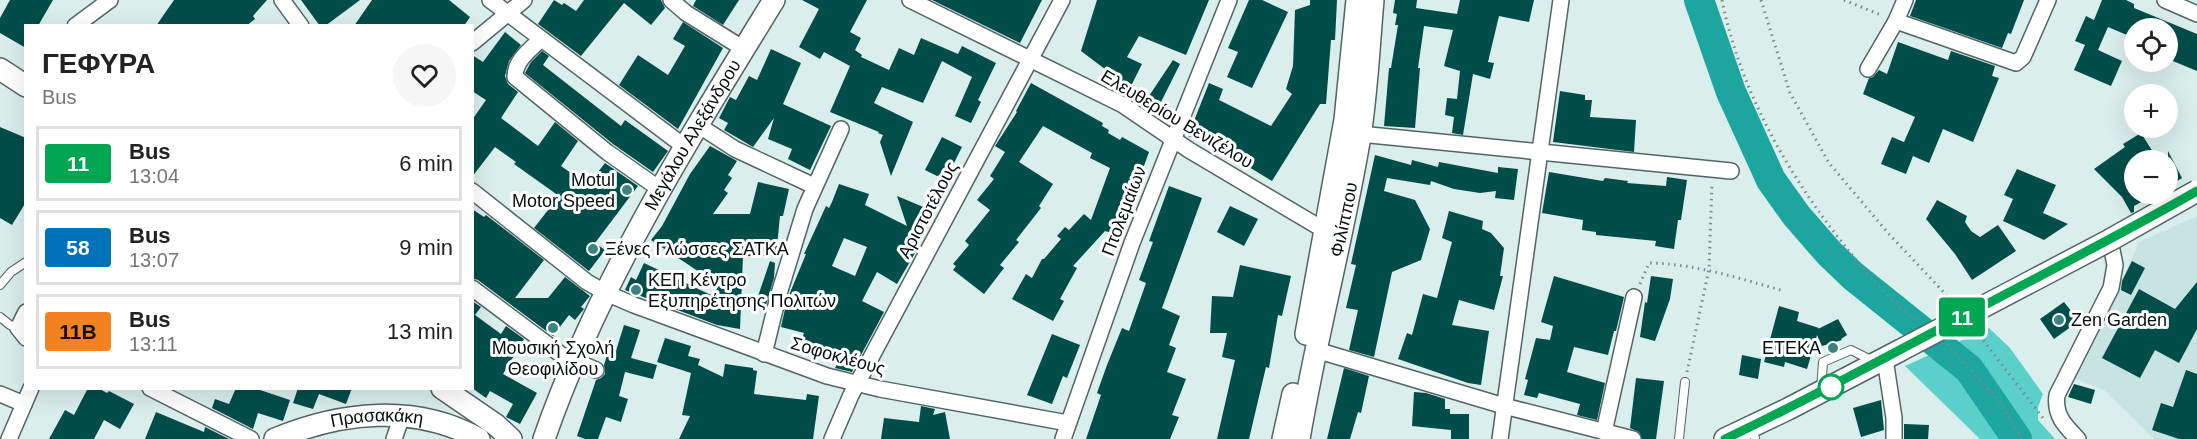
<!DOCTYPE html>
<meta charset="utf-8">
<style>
:root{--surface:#fff;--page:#f6f6f6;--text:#222;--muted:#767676;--line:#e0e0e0}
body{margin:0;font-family:Arial,sans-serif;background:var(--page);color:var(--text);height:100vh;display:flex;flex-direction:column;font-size:22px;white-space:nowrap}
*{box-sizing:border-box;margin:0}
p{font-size:20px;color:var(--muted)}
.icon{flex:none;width:33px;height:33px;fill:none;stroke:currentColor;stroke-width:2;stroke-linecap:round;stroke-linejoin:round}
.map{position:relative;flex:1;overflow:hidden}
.sheet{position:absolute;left:24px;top:24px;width:450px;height:366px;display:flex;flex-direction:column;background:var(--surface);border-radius:0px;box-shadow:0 6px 24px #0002}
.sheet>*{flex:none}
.badge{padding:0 12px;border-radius:4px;font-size:21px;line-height:39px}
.buttons{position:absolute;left:2124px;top:18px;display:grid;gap:12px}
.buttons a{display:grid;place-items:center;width:54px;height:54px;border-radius:50%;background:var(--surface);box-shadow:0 6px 24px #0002;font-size:30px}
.map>.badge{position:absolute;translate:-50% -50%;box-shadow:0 0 0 3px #fff}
.round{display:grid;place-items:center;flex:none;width:63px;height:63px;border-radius:32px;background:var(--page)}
.overview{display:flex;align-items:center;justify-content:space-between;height:102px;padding:0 18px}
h1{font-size:28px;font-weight:700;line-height:45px}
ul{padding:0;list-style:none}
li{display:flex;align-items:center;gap:18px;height:75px;margin:0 12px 9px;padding:0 6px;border:3px solid var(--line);border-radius:0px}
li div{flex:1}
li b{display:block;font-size:22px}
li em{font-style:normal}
li .badge{min-width:66px;font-weight:700;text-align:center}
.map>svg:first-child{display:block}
.built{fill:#c7e4e2}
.green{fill:#5bcfc9}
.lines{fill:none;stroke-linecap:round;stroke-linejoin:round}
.river{stroke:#1da6a0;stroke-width:30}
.building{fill:#014d4a;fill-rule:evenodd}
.lane-casing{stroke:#536463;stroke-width:10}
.street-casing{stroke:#536463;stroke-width:18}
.secondary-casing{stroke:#536463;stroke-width:24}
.path{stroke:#7b8887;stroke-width:3;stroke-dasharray:1.5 4.5;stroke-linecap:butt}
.lane{stroke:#fff;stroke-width:8}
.street{stroke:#fff;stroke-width:15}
.secondary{stroke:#fff;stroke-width:21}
.secondary-bridge-casing{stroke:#536463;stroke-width:24;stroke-linecap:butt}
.secondary-bridge{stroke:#fff;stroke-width:21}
.line-casing{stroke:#fff;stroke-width:14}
.line{stroke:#00a651;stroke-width:9}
.poi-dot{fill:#3c8480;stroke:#fff;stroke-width:2}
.stop-dot{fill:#fff;stroke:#00a651;stroke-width:3}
.labels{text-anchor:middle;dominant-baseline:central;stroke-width:6;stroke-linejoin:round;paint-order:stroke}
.street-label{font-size:18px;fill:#080e0e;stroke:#fff}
.poi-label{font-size:18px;fill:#080e0e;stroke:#fff;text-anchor:start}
</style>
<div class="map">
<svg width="2197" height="439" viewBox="0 0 2197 439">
<rect width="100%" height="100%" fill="#daeeec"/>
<path class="built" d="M2197,216V439H2154L2104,390L2070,377L2118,289L2139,242Z"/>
<path class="green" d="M1989,328L2010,348L2043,394L2038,407V420L2055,439H1980L1905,366Z"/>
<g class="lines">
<path class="river" d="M1699,0L1731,92L1771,180L1796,215L1829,253L1853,276L1969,369L2017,439"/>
</g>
<g class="building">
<path d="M10,0H53L38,26H26V48L0,33V18Z"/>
<path d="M174,0H267L253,16L255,19L246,26H156Z"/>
<path d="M301,0H360L325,26H320Z"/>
<path d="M372,0H449L470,17L464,26H354Z"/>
<path d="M554,0L562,5L564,3L576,11L584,0H661L665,8L651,25L624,3L581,56L538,24Z"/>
<path d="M696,0H739L723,25L693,6Z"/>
<path d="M802,0H867L850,32L861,38L855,50L862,55L861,57L889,70L899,48L914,55L921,38L958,54L962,46L996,63L978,100L981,102L971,123L955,116L972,77L942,61L923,103L882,87L874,103L913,122L891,176L880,142L883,135L878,133L879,132L830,112L850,66L824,52L820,59L799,47L819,9Z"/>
<path d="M932,0H1042L1020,43Z"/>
<path d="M1097,0H1209L1186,55L1139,36L1127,57L1142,64L1130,88L1081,51Z"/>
<path d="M1249,0H1262L1288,12L1252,88L1227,77L1238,52L1228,48Z"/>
<path d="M1310,0H1337L1335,40H1331L1326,104H1320L1272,181L1239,161L1238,163L1222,155L1224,152L1188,136L1209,83L1223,89L1219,100L1271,126L1292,94L1286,89L1293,66L1295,10L1310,5Z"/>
<path d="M1395,0H1417L1416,8L1457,14L1460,0H1534L1529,22L1499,16L1488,62L1494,63L1490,79L1473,74L1463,135L1452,133L1454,117L1445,115L1447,98L1457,99L1460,71L1444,66L1453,30L1424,26L1418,68H1420L1415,128L1384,126L1389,68H1391L1398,25H1395L1397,14L1393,13Z"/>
<path d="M1916,0H2024L2011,34L2008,33L2002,48L1910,16Z"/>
<path d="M2102,0H2126L2134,4V8L2197,34V71L2168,59V28H2134V38L2108,27L2098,50L2122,61L2111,86L2074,70L2085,45L2075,41L2086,16L2094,20Z"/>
<path d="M683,22L723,48L678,129L619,85L638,55L668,75L685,46L673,39Z"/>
<path d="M505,32L521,45L509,61L505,76L508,84L518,92L501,118L538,146L555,122L578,141L561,166L588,185L605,163L638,186L595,243L605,250L589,271L534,228L559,196L514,164L516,162L495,147L472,177V120L486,100L472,91V55L483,62Z"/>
<path d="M1898,42L1948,60L1951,51L1995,66L1992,76L1999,78L1973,142L1943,129L1929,163L1913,156L1906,174L1881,164L1892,137L1904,142L1915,117L1863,94L1869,78L1873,77L1879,70L1887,74Z"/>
<path d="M771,49L801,63L783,104L831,126L810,170L788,159L792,149L768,139L774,118L753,147L724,130L728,123L719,118L730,97L736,100L749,76L757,80Z"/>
<path d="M542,51L549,56L543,65L621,126L625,120L668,151L653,172L613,144L525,73L531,62Z"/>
<path d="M1173,60L1180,64L1158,108L1145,102Z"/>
<path d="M1031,83L1103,123L1102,126L1109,130L1108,133L1120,140L1122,137L1149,152L1119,235L1105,231L1073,266L1077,268L1060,299L1064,301L1053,321L1012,299L1026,274L1032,278L1042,259H1044L1061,239L1057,236L1065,227L1069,230L1084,214L1091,220L1110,168L1090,158L1092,153L1043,126L1019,162L1053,184L1039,206L1041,208L1016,240L1019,242L1000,265L1004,268L984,294L953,270L956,266L953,264L969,245L965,241L990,210L977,200L994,179L990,176L1005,152L995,146L1017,112L1016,111Z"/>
<path d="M1560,91L1585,95V100H1592L1590,117L1636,120L1634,152L1553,142Z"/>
<path d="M0,127L26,138V202L12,225L0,218Z"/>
<path d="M2141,133L2158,160H2134V194H2156L2134,206V212L2131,213L2122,197L2094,169L2125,147L2123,144Z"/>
<path d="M942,137L962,147L950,171L937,176L925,170Z"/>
<path d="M710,146L737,161L728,175L732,178L724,190L728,193L713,214H750L758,182L789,189L783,216H780L776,256H743L740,329L717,325L625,290L631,277L636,280L644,263L713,296L719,285L651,240L662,226L690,174Z"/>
<path d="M2168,151L2182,178L2168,187Z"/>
<path d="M1375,155L1411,165L1412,160L1438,167L1439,162L1498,173V167L1518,169L1514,200L1495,198L1496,191L1480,193L1454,189L1431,181L1430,185L1387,178L1384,191L1415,200L1430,229L1421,260L1392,272L1374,357L1349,350L1358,310L1346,308L1356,265L1351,264Z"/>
<path d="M2017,169L2056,185L2043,213L2068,224L2044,240L2003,221L2013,199L2004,195Z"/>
<path d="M1549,172L1603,181L1605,178L1628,181L1627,183L1666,186L1667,177L1687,180L1681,220H1678L1674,249L1655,246L1656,241L1596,235V232L1582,230L1583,220L1542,213Z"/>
<path d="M839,184L869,194L865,205L907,226L897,196L933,211L915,253L897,284L877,272L862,301L884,312L852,372L835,368L842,355L802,339L804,333L781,327L787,300L806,254H804L826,206L829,208L832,202ZM844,238L867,247L855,276L832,266Z"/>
<path d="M1169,186L1202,198L1162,308L1180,316L1169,345L1176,348L1167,372L1186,379L1172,415L1179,417L1170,439H1086L1101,395L1097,393L1107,365L1122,328L1129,331L1146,283L1139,280L1153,242L1149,241Z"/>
<path d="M1937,200L1967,216L1965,222L1971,231L1980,237L1998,225L2016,251L1972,280L1955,254L1926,219Z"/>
<path d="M1230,206L1258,219L1244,246L1217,232Z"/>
<path d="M472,209L484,217L486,215L544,260L515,298H548L565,277L590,296L581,307L584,309L575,320L569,315L553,336L478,280L472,278Z"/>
<path d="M1449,211L1483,221L1482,229L1491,233L1504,248L1500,276H1503L1494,310L1459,300L1452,325L1489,331L1481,385L1468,383L1398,359L1407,333L1412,335L1423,294L1437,298L1452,242L1442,238Z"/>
<path d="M770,261L775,263L774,278L766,305L756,302Z"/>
<path d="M2132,261L2145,268L2131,295L2121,290L2122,281Z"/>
<path d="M1240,265L1291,276L1282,316L1278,315L1269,368L1266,367L1249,439H1217L1235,360L1222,357L1227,333H1210L1212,296L1233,297Z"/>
<path d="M1554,276L1624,297L1616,331H1614L1608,355L1574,347L1567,372L1605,383L1597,420L1577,415L1580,404L1539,393L1537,398L1524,395L1528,380L1525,379L1536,338L1550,340L1553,326L1541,322Z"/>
<path d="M1651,276L1673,279L1670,299L1655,341L1640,337L1645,302L1647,303Z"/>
<path d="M2197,282V329L2179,363L2155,350L2140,378L2102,358L2139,289L2175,309Z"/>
<path d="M472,301L481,307L475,315L501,334L506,326L524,339L503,374L537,393L520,424L506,417L513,404L490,391L486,398L472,388Z"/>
<path d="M2064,302L2079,321L2054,339L2040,319Z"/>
<path d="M1779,306L1799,312L1797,321L1819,328L1818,329L1838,319L1847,335L1841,339L1842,340L1822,346L1817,335L1807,369L1785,362L1784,367L1764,362Z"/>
<path d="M624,325L640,330L631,358L657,365L653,379L625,372L619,396L628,399L621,422L606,417L598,439H585L577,436L596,380L601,378L605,374L604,365L608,352L615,354Z"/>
<path d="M1052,334L1080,345L1067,378L1063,376L1052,404L1027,395Z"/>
<path d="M665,338L691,346L688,356L700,359L698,365L723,377L725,364L753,368V370L757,371L754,394L806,400L807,394L819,396L813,439H679L690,416L682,415L691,373L657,362Z"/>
<path d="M1742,355L1761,359L1758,379L1739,375Z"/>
<path d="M1344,368L1369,376L1361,413L1358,412L1350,439H1327Z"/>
<path d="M2186,370L2197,374V439H2179L2152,430L2161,403L2173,407Z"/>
<path d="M1636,378L1664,381L1656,439H1642L1639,432L1630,428Z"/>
<path d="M2074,384L2095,390L2091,404L2068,397Z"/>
<path d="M88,388H98L107,393L109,391L134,404L120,429L104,420L94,439H49L65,410L74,415Z"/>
<path d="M236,388H254L290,400L283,421L258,413L253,429L212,408L215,399L229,404Z"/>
<path d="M298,388H352L346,404L319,394L313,409L293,403Z"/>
<path d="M1414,392L1426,393L1445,399V409H1450V414H1469V439H1451V430L1412,426Z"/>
<path d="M1881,400L1884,430L1861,437L1853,408Z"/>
<path d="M921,406L935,409L933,415L945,412L950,439H881L884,418L919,422Z"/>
<path d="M156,412L204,432L205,427L229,439H145Z"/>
<path d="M1904,424L1929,425L1928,439H1904Z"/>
</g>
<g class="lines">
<g class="lane-casing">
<g id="lane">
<path d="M0,285L11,272L26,262"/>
<path d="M0,317L10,325L18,328"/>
<path d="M1821,390L1823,362L1851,350L1873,361"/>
<path d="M1679,439L1685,382"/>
<path d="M1755,439V438"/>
</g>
</g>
<g class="street-casing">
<g id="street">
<path d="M282,0L301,26"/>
<path d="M490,0L685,147"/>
<path d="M671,0L686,13L744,49"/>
<path d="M910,0L1123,105L1189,150L1324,230"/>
<path d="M2165,0L2197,14"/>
<path d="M1896,21L2016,63L2023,57L2048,0"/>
<path d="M75,26L110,0"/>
<path d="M541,39C530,50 515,60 515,77L607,152L661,190"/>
<path d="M472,43L524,0"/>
<path d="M1868,69L1896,21L1905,0"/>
<path d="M698,125L735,149L814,186"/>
<path d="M1360,134L1731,171"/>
<path d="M472,191L587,282L606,293L634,305L827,376L880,389L1068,423"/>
<path d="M472,288L563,356L596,370"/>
<path d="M26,312L18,328L26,338"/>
<path d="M1316,350L1504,406L1633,439"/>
<path d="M764,354L778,297L805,209L841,129"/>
<path d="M1885,359L1894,418V439"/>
<path d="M150,388L251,439"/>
<path d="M0,394L24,404"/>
<path d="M1604,432L1634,297"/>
<path d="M9,439L31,388"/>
<path d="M394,439L402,416"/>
<path d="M832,439L851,395L1062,0"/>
<path d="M1063,439L1132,243L1229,0"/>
<path d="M1500,439L1561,0"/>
<path d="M2078,439C2065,426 2054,415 2057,395L2111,288L2115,265L2110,240"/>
</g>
</g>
<g class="secondary-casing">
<g id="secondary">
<path d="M0,69L26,86"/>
<path d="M1306,334L1345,120L1357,0"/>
<path d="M442,388L496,425L511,439"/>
<path id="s1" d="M275,439C340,412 415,403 479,439"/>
<path id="s2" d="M544,439C598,283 688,140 774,0"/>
<path d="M1283,439L1293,394"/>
<path id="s3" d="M1299,439C1316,337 1343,238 1360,136C1367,91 1369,45 1373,0"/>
<path d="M1725,439L1788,409L1899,351"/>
</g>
</g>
<g class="path">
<path d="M1722,0C1739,85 1782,164 1834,232C1860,266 1885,296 1918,322"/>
<path d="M1761,0L1790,93L1829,163L1888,233L1953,302"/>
<path d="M1844,0L1881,15"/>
<path d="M1640,284L1649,263C1696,264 1738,278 1784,291"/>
<path d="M1976,331L2043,418"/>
<path d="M1947,344L1998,400L2022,439"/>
<path d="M1687,372L1709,269L1712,183"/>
</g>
<use href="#lane" class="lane"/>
<use href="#street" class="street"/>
<use href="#secondary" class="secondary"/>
<g class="secondary-bridge-casing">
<path id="secondary-bridge" d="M1899,351L2110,240L2197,191"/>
</g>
<use href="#secondary-bridge" class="secondary-bridge"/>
</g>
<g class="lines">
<g class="line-casing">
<path id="line" d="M1725,439C1808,400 1887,356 1968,314C2045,273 2122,234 2197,191"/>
</g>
<use href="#line" class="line"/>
</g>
<g class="poi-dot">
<circle cx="627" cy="190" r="6"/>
<circle cx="593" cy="249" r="6"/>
<circle cx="636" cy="290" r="6"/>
<circle cx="2059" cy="320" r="6"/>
<circle cx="553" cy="328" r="6"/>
<circle cx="1833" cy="348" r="6"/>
</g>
<circle class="stop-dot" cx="1831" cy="387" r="12"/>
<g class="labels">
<g class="street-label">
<text transform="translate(1177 119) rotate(31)">Ελευθερίου Βενιζέλου</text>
<text stroke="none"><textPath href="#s2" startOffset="339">Μεγάλου Αλεξάνδρου</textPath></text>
<text transform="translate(928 210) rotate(-62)">Αριστοτέλους</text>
<text transform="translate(1124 211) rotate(-69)">Πτολεμαίων</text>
<text stroke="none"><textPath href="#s3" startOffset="224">Φιλίππου</textPath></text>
<text transform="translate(838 356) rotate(16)">Σοφοκλέους</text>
<text stroke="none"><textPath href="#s1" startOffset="105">Πρασακάκη</textPath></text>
</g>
<g class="poi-label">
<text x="615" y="180" text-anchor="end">Motul<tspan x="615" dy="21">Motor Speed</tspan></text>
<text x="605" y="249">Ξένες Γλώσσες ΣΑΤΚΑ</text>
<text x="648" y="280">ΚΕΠ Κέντρο<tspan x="648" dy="21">Εξυπηρέτησης Πολιτών</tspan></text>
<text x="2071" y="320">Zen Garden</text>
<text x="553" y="348" text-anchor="middle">Μουσική Σχολή<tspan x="553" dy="21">Θεοφιλίδου</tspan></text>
<text x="1821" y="348" text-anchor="end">ΕΤΕΚΑ</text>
</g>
</g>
</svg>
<div class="buttons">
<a><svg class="icon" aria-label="locate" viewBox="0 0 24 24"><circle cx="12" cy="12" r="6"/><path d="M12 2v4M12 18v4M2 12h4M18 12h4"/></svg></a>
<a>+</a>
<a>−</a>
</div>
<b class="badge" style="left:1962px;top:317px;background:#00a651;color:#fff">11</b>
<section class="sheet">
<div class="overview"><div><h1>ΓΕΦΥΡΑ</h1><p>Bus</p></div><a class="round"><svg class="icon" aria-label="heart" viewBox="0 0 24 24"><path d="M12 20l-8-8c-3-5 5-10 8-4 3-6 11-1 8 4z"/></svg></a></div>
<ul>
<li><span class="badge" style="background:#00a651;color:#fff">11</span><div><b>Bus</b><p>13:04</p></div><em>6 min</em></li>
<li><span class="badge" style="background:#0072bc;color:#fff">58</span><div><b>Bus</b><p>13:07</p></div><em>9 min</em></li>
<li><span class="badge" style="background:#f58220;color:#111">11Β</span><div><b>Bus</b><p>13:11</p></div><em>13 min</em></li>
</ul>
</section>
</div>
